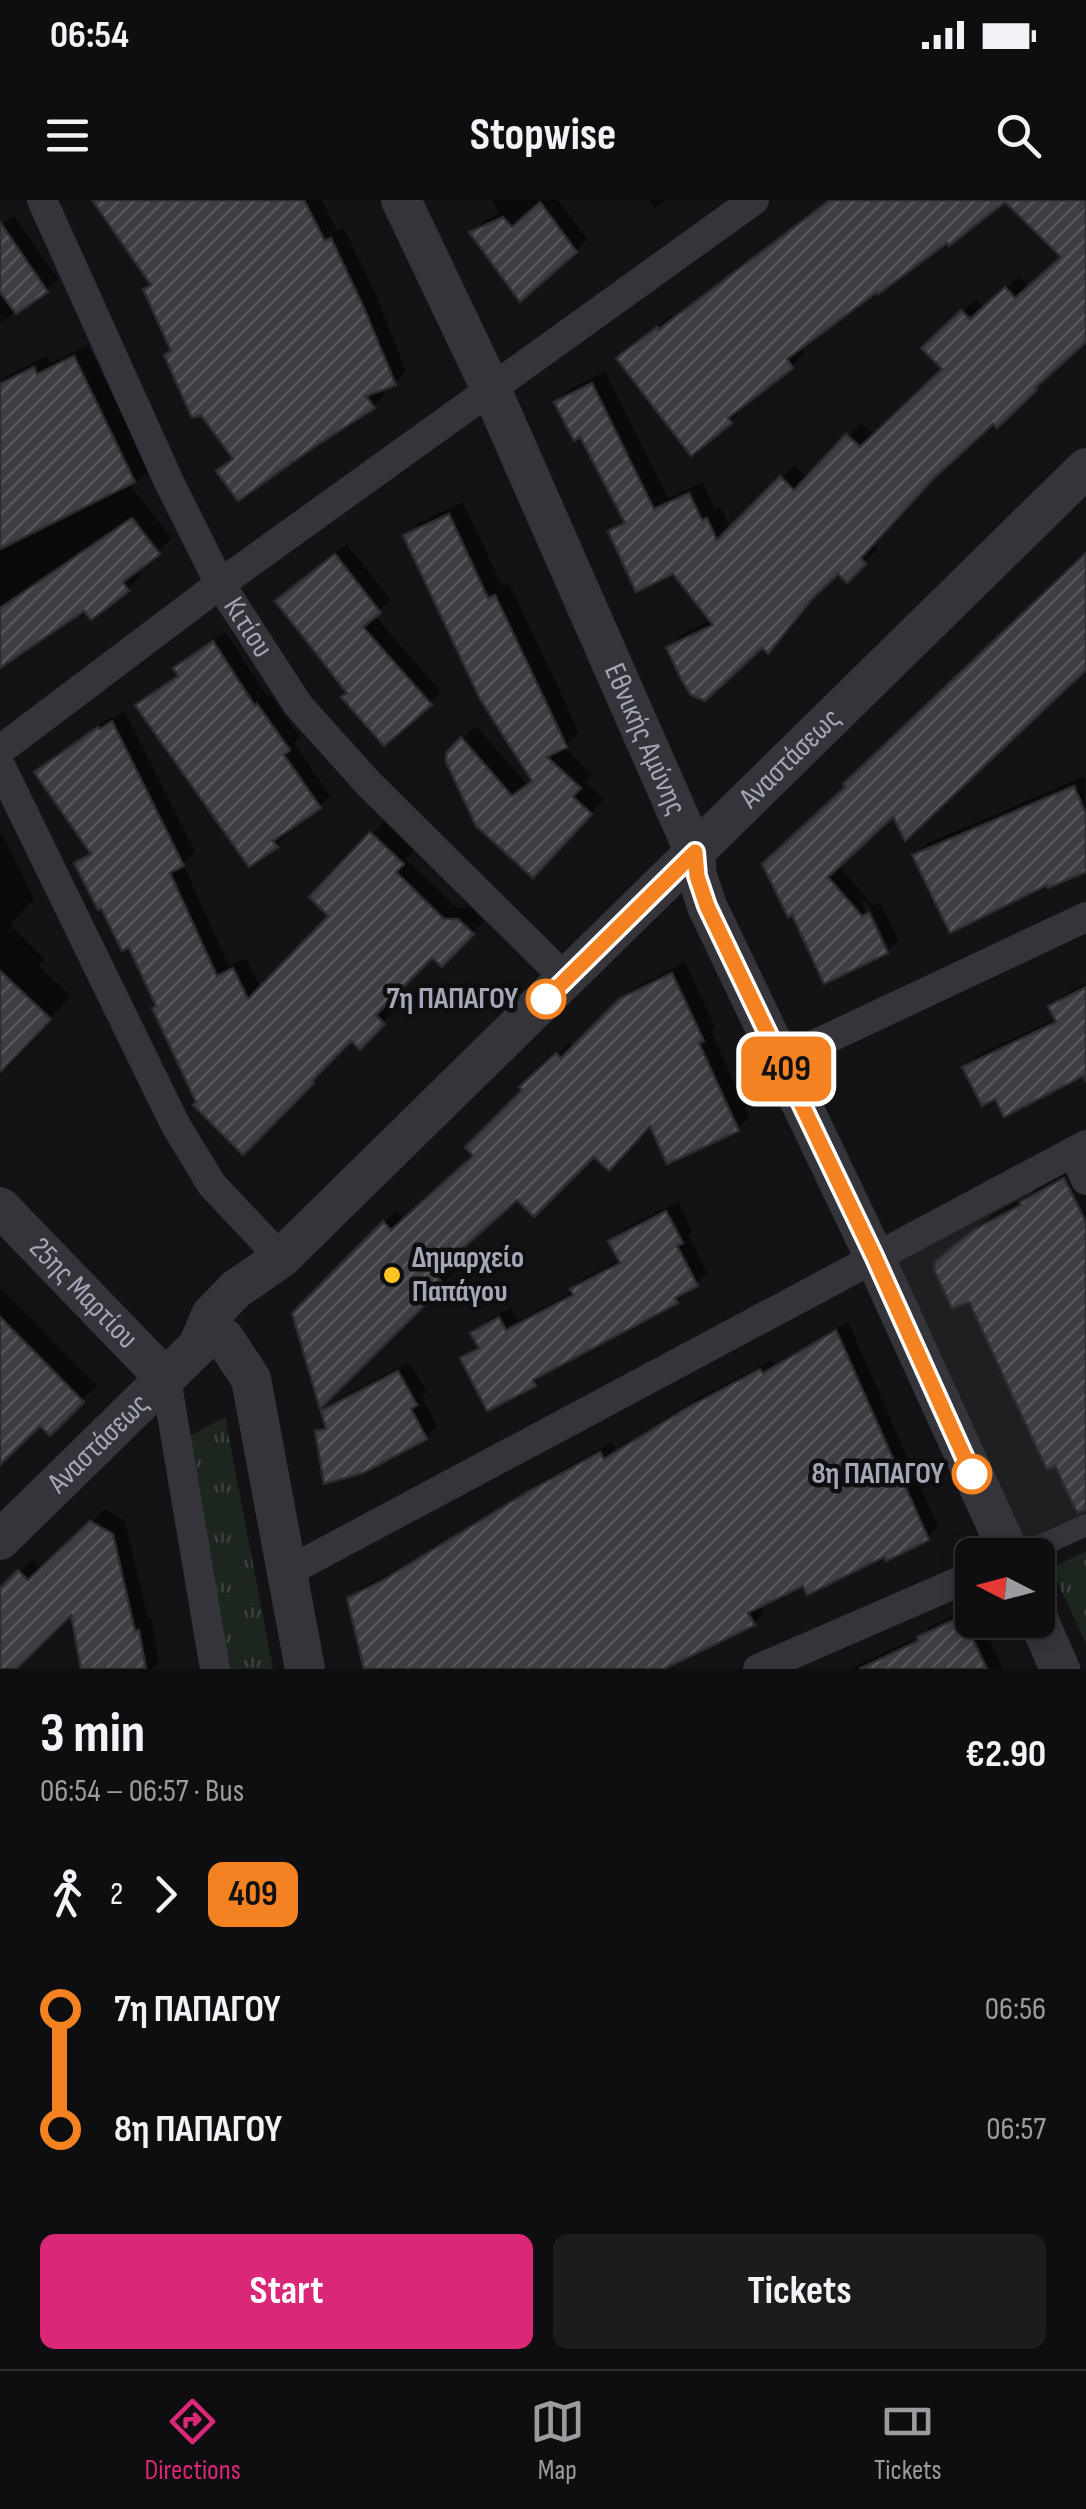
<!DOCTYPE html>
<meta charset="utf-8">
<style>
:root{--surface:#0e0e10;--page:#1c1c1e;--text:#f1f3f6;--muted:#9b9c9f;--line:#2e2e30;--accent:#db2777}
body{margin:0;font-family:"Sofia Sans Condensed",sans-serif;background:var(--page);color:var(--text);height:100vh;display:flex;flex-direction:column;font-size:38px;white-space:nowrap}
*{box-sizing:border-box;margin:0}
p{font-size:32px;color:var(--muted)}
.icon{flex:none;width:55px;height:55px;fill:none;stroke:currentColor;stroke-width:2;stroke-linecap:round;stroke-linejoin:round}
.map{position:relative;height:1469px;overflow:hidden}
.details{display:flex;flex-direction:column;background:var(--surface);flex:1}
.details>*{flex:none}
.badge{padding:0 20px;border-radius:15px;font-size:35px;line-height:65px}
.needle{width:65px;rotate:276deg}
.controls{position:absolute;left:955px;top:1338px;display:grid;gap:20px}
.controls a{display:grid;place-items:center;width:100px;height:100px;border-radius:15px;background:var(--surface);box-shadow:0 5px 15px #0003,0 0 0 2px var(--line);font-size:50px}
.map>.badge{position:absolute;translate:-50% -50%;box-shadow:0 0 0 5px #fff}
.legs{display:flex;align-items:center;gap:15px;height:110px;padding:0 40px;font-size:32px}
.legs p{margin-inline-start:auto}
.headline{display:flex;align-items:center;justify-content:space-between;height:170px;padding:0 40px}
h1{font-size:55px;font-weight:700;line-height:75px}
.primary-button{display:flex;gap:20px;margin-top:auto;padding:20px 40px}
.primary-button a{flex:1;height:115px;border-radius:15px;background:var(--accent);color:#fff;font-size:40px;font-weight:700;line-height:115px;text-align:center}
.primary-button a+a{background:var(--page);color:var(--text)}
ul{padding:0 40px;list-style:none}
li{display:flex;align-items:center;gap:35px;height:120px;font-size:38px}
li i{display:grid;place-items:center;width:15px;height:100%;margin:0 12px;background:currentColor}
li i::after{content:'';width:25px;height:25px;margin:-12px;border:8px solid;border-radius:50%;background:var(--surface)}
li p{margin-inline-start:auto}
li:first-child i{background:linear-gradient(#0000 50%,currentColor 0)}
li:last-child i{background:linear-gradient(currentColor 50%,#0000 0)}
.status{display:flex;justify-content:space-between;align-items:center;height:70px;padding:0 50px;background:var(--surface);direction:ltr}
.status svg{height:28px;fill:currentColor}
header{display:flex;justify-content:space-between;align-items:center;height:130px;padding:0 40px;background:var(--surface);font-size:45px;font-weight:700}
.tabs{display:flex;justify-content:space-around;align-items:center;height:140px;border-top:2px solid var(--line);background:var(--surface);font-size:28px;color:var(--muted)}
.tabs a{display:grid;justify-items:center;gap:5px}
.tabs .on{color:var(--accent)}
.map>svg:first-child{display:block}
.built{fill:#1f1f22}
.grass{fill:url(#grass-tufts)}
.shadow{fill:#0007}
.building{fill:url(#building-hatch);stroke:#2d2d31;stroke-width:2.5}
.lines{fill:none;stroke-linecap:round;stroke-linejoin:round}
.pedestrian{stroke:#34343a;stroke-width:22}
.minor{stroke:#34343a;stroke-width:30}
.tertiary{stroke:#34343a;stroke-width:40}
.line-1-casing{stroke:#fff;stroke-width:22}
.line-1{stroke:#f58220;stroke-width:15}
.stop-1-dot{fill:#fff;stroke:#f58220;stroke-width:5}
.poi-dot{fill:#fcc524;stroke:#0e0e10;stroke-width:4}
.labels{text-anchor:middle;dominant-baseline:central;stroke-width:9;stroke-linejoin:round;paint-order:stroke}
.street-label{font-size:30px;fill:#a4a8b6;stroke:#0e0e10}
.stop-label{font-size:30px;font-weight:bold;fill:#a4a8b6;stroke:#0e0e10;text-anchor:end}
.poi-label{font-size:30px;font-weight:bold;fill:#a4a8b6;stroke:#0e0e10;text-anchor:start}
</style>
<div class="status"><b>06:54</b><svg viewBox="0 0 49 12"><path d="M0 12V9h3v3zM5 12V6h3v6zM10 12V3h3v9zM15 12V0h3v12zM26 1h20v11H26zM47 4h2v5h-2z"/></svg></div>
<header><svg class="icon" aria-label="menu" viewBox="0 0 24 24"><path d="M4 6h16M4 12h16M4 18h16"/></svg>Stopwise<svg class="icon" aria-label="search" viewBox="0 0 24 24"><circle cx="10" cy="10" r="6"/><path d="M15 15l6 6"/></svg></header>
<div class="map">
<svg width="1086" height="1469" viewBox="0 0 1086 1469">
<defs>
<pattern id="grass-tufts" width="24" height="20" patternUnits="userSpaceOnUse" patternTransform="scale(2.5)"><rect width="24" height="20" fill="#1d251f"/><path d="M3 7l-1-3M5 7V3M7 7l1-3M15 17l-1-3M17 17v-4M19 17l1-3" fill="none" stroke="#3b423d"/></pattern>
<pattern id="building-hatch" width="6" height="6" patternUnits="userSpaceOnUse" patternTransform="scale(2.5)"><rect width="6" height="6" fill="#3d3d42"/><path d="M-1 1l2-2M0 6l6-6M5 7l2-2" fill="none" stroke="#56565b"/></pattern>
</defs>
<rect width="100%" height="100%" fill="#131315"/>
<path class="built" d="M1072,968L1086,998V1316L1023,1345L890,1051Z"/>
<g class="grass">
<path d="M225,1217L273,1469H225L182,1240Z"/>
<path d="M1086,1351V1444L1051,1368Z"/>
</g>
<g class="shadow">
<path d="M95,0H322L337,31L344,28L376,95L406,171L395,183L380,188L385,194L374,206L312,245L220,272L235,257L173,149L146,89L153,82Z"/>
<path d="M492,0H558L587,39L576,51L473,32L484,21L499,14Z"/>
<path d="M649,0H665L655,8Z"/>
<path d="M830,0H1004L800,146L805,153L792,166L741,205L743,208L730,222L619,159L671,115L673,118Z"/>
<path d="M1006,0H1086V139L941,269L872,344L878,349L847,380L838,371L762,445L669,447L683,434L712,420L673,371L611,331L625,318L581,234L557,202L570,189L605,172L668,298L703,282L715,309L720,307L731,329L795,265L808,279L861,223L874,236L945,169L925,148L976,99L984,108L1019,76L1029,87L1064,56Z"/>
<path d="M14,16L58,79L47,90L0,123V25Z"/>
<path d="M88,145L149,271L131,286L172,339L136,369L141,375L128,389L91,416L85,408L0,465V182L6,176L47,156L50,163Z"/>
<path d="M463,302L502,386L509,383L579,532L564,547L592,574L585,582L604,599L546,662L448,554L476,526L527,584L534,579L406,336L420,322Z"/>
<path d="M347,344L391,400L374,415L441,492L384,543L350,492L289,390Z"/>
<path d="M1086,355V466L894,612L838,665L874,706L880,703L898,740L889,749L866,700L861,702L884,750H888L825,781L793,712L848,587Z"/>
<path d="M225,432L267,496L270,495L300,537L294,543L330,595L319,607L285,630L287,634L276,645L138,506L149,494L179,474L176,468L187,457Z"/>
<path d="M125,511L195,651L183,664L229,766L246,758L261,790L332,716L312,696L384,622L414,650L406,659L457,708L470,707L484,721L442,764L432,755L387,802L395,810L372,834L351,838L323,867L324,869L243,951L199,903L130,744L77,664L92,650L37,573L49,561L111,517L113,519Z"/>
<path d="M1085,576L1086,670L915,655L926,644Z"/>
<path d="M0,634L5,639L34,699L10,725L45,759L39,766L71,796L0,870Z"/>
<path d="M685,762L715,827L711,831L750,917L737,929L651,922L517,997L445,1061L455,1071L321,1205L295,1114L396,1011L405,1020L476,955L526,890L523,887L570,842L575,848L634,788Z"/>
<path d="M1086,783V872L996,895L965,868L976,856L1057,818L1051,806L1063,795Z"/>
<path d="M1082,963L1086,971V1284L970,1099L938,1062L956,1043L994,1013L1032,993L1041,984Z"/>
<path d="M678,1001L692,1030L688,1034L707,1073L677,1101L546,1172L534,1184L463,1159L479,1144L473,1133L485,1122L511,1108L518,1121L574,1091L573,1089L584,1078L620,1060L611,1041L622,1030Z"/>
<path d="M0,1087L97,1186L50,1232L40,1222L0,1248Z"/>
<path d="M848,1122L938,1327L927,1338L804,1383L760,1404L764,1412L753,1423L658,1469H366L350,1399L361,1388L397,1370L541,1282L611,1242L616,1250L699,1198L772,1160L774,1164Z"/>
<path d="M409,1162L427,1192L422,1197L437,1226L426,1237L362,1270L317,1232L326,1223L323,1212L335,1201Z"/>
<path d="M105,1309L125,1321L148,1419L151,1418L159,1461L151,1469H83L73,1410L12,1469H0V1391L33,1359L43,1369Z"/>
<path d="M972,1407V1420H980L1003,1469H850L922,1435L931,1426Z"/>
</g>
<g class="building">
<path d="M92,0H304L325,41L331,38L364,108L396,185L366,196L375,208L314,247L238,301L216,271L233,259L201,215L192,218L164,155L171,151L143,89L151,85Z"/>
<path d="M830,0H1086V142L1035,188L1037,190L997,228L993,224L934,278L861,358L866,364L847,383L838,374L812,399L768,454L762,448L705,501L691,495L681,479L666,447L713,425L673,374L636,392L608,331L625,323L580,237L574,241L554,202L592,183L654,309L689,293L702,320L707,318L717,340L780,276L794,290L846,234L860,247L942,169L921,148L961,110L970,119L1005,87L1015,98L1061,57L1005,2L949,46L947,43L878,94L877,92L787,159L793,168L728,218L732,223L691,256L616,158L657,127L659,129Z"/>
<path d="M540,2L577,52L520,102L469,32L503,17L512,27Z"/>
<path d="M0,22L48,92L16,114L0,92Z"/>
<path d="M74,156L135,282L0,349V184L34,167L37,174Z"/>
<path d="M449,314L488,398L495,395L567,547L547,557L581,588L573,597L592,614L533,678L476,626L446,562V553L461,537L512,596L532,581L480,499L403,335Z"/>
<path d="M132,318L160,354L123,382L129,391L91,420L84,411L0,468V408Z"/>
<path d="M1086,353V470L905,641L893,617L828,677L862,716L869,712L888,753L824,784L792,715L788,717L762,664L845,587L843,584Z"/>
<path d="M335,354L381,413L363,427L432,505L384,546L341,497L347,493L275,401Z"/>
<path d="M213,441L255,506L257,504L290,550L284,555L321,608L273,641L278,647L249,667L135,505L178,476L173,468Z"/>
<path d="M112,521L184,666L170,673L217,776L233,768L248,799L328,716L309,697L370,632L404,664L396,672L444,719H458L474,734L442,767L432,758L376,815L385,824L360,850L351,841L312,881L314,883L243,955L193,905L196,902L152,808L156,806L129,748L122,751L101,708L98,710L74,663L91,654L34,572L98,527L100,529Z"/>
<path d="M1074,586L1086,614V672L1048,688L1047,685L950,733L912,655Z"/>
<path d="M0,771L51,819L0,872Z"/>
<path d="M672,773L704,841L699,843L739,931L667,964L650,926L609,971L594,957L534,1017L517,1000L434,1074L445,1085L320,1209L292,1113L383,1021L391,1030L473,956L465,947L522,890L519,887L556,853L561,858L619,799Z"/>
<path d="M1086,787V882L1083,876L1004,917L995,899L982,906L962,867L1056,822L1048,806Z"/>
<path d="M1064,978L1086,1022V1310L1077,1313L1055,1266L1047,1270L969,1102L952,1109L934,1070L935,1061L973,1030L1021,1005L1020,1002Z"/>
<path d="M666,1011L683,1043L677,1046L698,1086L675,1098L678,1103L533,1180L536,1186L487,1211L460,1158L479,1148L470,1133L499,1117L506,1130L573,1095L570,1089L620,1063L608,1041Z"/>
<path d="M0,1117L84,1202L50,1236L40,1226L0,1265Z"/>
<path d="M836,1130L929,1340L886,1361L884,1357L807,1395L803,1386L748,1413L755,1425L664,1469H364L347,1398L383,1380L527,1292L600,1252L604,1259L685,1209L760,1169L763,1173Z"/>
<path d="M398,1171L417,1205L411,1209L427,1239L363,1273L324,1284L315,1231L326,1229L321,1211Z"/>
<path d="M90,1321L113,1334L135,1431L139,1430L146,1469H81L71,1415L16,1469H0V1388L18,1370L28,1380Z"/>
<path d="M962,1416L987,1469H859L918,1441L917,1437Z"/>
</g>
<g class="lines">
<path class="pedestrian" d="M1021,1355L1086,1325"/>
<g class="minor">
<path id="s1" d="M42,0L169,282L220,384L298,505L368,583L566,779"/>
<path d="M0,550L220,384L754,0"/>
<path d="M0,565L175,924L212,985L281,1058"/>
<path d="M782,860L1086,717"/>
<path d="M1073,952L1086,980"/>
<path d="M166,1179L215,1469"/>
<path d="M287,1372L1086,945"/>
<path d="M758,1469L972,1376"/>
</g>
<g class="tertiary">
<path id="s2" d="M401,0L491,189L695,653L697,676L707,706L874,1056L1010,1355"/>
<path id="s3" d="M0,1007L166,1179"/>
<path d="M224,1138L251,1179L305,1469"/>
<path id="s4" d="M0,1340L198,1146L211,1115L236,1089L281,1058L1086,268"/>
<path d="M1038,1419L1060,1469"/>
</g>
</g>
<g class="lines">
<g class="line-1-casing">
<path id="line-1" d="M546,799L695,652L697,676L707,706L874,1056L972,1274"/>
</g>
<use href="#line-1" class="line-1"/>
</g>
<g class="stop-1-dot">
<circle cx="546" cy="799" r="18"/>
<circle cx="972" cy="1274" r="18"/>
</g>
<circle class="poi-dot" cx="392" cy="1075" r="10"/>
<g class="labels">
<g class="street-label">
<text stroke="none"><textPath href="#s1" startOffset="475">Κιτίου</textPath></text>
<text stroke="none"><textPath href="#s2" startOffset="592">Εθνικής Αμύνης</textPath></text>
<text stroke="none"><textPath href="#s4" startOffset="1115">Αναστάσεως</textPath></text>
<text stroke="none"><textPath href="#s3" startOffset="120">25ης Μαρτίου</textPath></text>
<text stroke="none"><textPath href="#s4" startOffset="138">Αναστάσεως</textPath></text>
</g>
<g class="stop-label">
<text x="518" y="799">7η ΠΑΠΑΓΟΥ</text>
<text x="944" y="1274">8η ΠΑΠΑΓΟΥ</text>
</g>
<g class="poi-label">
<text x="412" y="1058">Δημαρχείο<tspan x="412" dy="34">Παπάγου</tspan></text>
</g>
</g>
</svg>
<div class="controls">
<a><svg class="needle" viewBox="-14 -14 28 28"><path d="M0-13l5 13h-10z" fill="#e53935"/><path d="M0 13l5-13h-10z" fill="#9b9c9f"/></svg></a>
</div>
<b class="badge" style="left:786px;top:869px;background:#f58220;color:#111">409</b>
</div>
<section class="details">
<div class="headline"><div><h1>3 min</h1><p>06:54 – 06:57 · Bus</p></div><b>€2.90</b></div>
<div class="legs"><svg class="icon" aria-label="walk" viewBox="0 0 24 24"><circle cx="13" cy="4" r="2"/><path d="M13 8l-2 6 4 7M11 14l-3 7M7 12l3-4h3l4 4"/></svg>2<svg class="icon" aria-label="forward" viewBox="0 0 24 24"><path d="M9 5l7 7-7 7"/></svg><b class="badge" style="background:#f58220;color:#111">409</b></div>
<ul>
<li><i style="color:#f58220"></i><b>7η ΠΑΠΑΓΟΥ</b><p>06:56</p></li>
<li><i style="color:#f58220"></i><b>8η ΠΑΠΑΓΟΥ</b><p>06:57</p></li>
</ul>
<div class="primary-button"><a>Start</a><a>Tickets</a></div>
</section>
<nav class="tabs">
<a class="on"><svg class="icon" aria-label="directions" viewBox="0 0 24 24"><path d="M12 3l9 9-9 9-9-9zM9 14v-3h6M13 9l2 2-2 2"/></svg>Directions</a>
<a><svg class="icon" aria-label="map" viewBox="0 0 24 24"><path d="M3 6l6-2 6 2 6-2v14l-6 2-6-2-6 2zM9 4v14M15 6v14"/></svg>Map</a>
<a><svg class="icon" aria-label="tickets" viewBox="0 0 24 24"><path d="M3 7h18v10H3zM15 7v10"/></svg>Tickets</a>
</nav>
